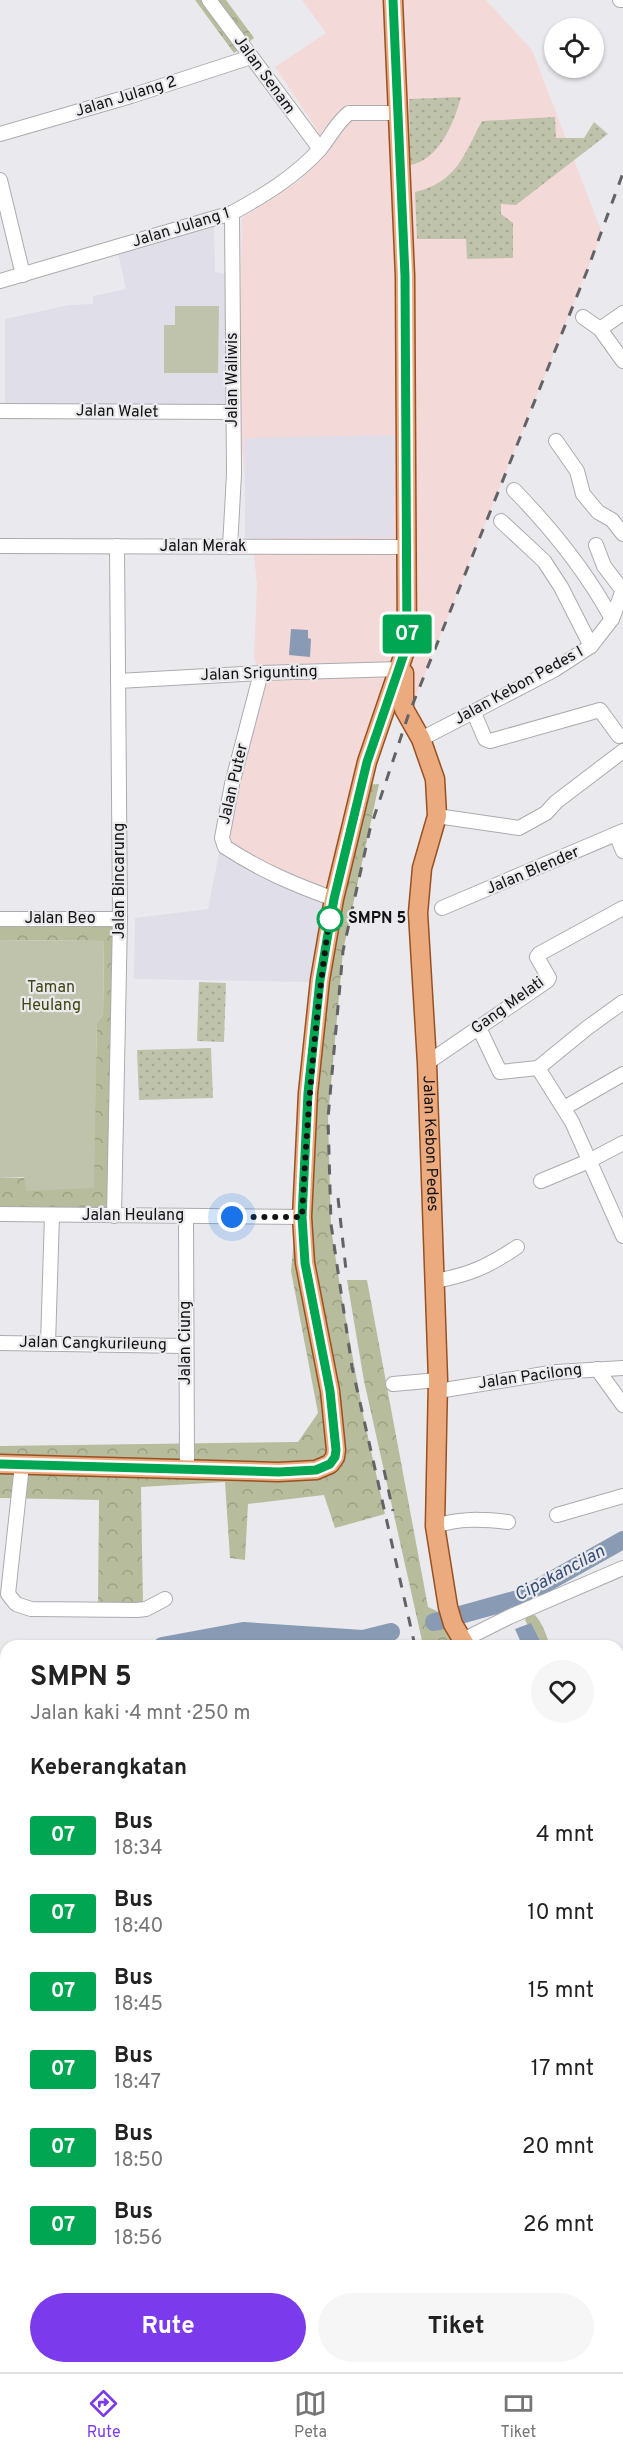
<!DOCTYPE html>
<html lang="id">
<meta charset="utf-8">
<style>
:root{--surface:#fff;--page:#f6f6f6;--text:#222;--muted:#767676;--line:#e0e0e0;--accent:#7c3aed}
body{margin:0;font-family:Overpass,sans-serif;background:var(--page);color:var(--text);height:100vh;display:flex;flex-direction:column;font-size:22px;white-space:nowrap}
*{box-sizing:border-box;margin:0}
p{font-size:20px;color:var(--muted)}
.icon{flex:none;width:33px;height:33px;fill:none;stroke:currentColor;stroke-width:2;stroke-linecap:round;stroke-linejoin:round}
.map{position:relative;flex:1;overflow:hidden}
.panel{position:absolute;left:0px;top:1640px;width:624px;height:734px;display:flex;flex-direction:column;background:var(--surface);border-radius:18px 18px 0 0;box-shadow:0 2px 4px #0004}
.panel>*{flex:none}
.badge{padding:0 12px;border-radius:4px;font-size:21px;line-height:39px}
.fabs{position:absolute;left:544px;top:18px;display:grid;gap:12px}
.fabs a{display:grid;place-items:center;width:60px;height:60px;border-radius:50%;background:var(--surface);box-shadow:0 2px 4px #0004;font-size:30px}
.you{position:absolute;width:30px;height:30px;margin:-15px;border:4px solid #fff;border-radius:50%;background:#1a73e8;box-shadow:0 0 0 9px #1a73e833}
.map>.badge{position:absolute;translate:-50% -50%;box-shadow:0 0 0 3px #fff}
h2{padding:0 30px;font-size:22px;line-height:54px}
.round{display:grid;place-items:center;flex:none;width:63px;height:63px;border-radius:32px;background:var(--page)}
.overview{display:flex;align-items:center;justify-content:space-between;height:102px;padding:0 30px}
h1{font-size:28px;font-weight:700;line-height:45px}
.cta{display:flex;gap:12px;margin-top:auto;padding:12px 30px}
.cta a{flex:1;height:69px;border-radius:36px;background:var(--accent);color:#fff;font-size:24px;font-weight:700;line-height:69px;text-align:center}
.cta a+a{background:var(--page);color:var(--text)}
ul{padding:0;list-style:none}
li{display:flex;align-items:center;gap:18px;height:78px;padding:0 30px}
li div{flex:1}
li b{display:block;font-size:22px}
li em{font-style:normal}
li .badge{min-width:66px;font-weight:700;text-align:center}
.dock{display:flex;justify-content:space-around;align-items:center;height:84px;border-top:2px solid var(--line);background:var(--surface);font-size:16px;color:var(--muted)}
.dock a{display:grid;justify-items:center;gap:3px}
.dock .active{color:var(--accent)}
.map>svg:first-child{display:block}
.commercial{fill:#f4d9d9}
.built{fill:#dfdee9}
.grass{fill:url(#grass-dots)}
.forest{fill:url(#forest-crowns)}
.green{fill:#c0c3ab}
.water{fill:#899ab5}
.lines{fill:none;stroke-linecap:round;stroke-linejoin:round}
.stream{stroke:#899ab5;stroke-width:3}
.river{stroke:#899ab5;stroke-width:18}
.minor-casing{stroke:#ababaf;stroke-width:16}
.major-casing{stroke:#985122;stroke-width:21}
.highway-casing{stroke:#985122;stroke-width:24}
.minor{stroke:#fff;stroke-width:14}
.major{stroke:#ecab7f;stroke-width:18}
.highway{stroke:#e0732a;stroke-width:21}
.rail{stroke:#636365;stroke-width:3;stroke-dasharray:10 10;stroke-linecap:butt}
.line-casing{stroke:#fff;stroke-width:14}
.line{stroke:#00a651;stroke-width:9}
.walk{stroke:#121213;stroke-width:6;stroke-dasharray:0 10.8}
.stop-dot{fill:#fff;stroke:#00a651;stroke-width:3}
.labels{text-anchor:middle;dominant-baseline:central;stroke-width:4.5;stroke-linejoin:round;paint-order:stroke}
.street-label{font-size:16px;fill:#121213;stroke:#eaeaee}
.stop-label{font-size:16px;font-weight:bold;fill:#121213;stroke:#eaeaee;text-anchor:start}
.park-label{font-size:16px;fill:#40450f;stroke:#eaeaee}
.water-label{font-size:18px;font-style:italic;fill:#334d75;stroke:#eaeaee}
</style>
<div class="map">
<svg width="623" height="2372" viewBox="0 0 623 2372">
<defs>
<pattern id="grass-dots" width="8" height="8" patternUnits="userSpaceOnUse" patternTransform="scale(1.5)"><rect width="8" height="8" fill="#c0c3ab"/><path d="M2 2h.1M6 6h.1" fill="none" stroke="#a4a692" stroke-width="1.8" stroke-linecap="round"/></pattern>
<pattern id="forest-crowns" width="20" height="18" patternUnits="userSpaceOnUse" patternTransform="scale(1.5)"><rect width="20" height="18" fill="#b7bc9c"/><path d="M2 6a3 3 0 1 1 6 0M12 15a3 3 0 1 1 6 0" fill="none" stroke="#9ca186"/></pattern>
</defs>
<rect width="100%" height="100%" fill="#eaeaee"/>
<path class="commercial" d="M302,0H486L532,50L602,233L408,716L397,708L389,709L334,899L225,847L260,674L254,658L257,584L238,412L242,218L300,180L324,156L318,131L275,67L326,33Z"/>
<g class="built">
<path d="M214,224L215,272L229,274L226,404L5,406V319L69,305L93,304V296L126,289L117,249Z"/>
<path d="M395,435L393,537L245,538V438Z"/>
<path d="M222,838L223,843L334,899L320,984L305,982L134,979L135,918L208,909Z"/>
</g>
<g class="grass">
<path d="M461,97C454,123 439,160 410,165L409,99Z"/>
<path d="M555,117L556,138H584L594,122L608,134L516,205L501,204V214L513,223V258L467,259L466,239H417L415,192C457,182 463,156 482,121Z"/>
<path d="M199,982L226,983L224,1042L197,1041Z"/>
<path d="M211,1048L213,1098L139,1100L137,1050Z"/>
</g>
<g class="forest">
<path d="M195,0H226L254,38L234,53Z"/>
<path d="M379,784L343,951L328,1118L331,1228L341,1293L364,1419L385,1514L335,1528L324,1495L248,1504L245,1560L230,1558L225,1482L141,1487L143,1606H98L99,1500L0,1498V1446L298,1442L318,1413L291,1271L308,1093L361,785Z"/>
<path d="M0,919H120L114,1216L0,1215V1178L93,1177L97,1022L103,1015L104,941L0,940Z"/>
<path d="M347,1280H367L428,1607L452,1618L463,1640L450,1645H423L364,1381Z"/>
<path d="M535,1615C543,1624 546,1635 550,1645H538L525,1620L527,1616Z"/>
</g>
<g class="green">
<path d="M175,306H219L218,373H164V325H175Z"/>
<path d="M0,940L104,941L103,1015L97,1022L94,1188L26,1191L24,1177L0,1178Z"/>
</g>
<g class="water">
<path d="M291,629L308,630V638L311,639L310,657L289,655Z"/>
<path d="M531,1623L542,1645H522L515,1629Z"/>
</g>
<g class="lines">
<g class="stream">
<path d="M518,1599V1608"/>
<path d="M618,1825L623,1833"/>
</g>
<g class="river">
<path d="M460,1615L518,1599L623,1540"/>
<path d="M434,1622L445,1620"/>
<path d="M162,1646L243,1631L363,1639L391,1632"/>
<path d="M0,1666H6"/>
</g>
<g class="minor-casing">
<g id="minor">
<path d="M209,0L320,149"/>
<path d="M620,0H623"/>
<path d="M0,134L131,96L251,57"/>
<path d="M0,180L23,275"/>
<path d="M0,281L232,213C263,196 296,176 320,149C330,137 337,122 349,113H399"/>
<path d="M583,317L600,329L623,361"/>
<path d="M600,329L623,313"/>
<path d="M0,411L233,412"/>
<path d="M556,441L577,471L583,494L598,512L612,520L623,534"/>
<path d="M514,490C552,529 586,571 612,619"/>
<path d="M501,521L544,561L561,587L591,646"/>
<path d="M596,545L604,566L623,591"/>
<path d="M0,546L406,547"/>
<path d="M230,547L234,474L232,213"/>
<path d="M261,673L232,784L222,838L225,847C262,871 293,884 334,899"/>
<path d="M118,681L261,673L400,669"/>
<path d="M474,713L485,739L490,741L600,710L619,736"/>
<path d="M421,739L554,670L591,646L612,619L623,590"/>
<path d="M437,816L519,828L546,813L556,802L623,751"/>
<path d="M616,834L623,851"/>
<path d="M442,908L623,831"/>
<path d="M0,919H120"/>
<path d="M479,1028L500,1072L538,1068L587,1028L623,1002"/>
<path d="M427,1063L547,981L549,978L537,957L539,954L623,908"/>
<path d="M538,1068L572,1122L623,1236"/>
<path d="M564,1108L623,1074"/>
<path d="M541,1181L589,1161L623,1143"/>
<path d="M0,1214L302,1217"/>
<path d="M114,1216L120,919L117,546"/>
<path d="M186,1216L187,1470"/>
<path d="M435,1281C469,1275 489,1266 517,1247"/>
<path d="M0,1343L185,1346"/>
<path d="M48,1344L52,1215"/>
<path d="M597,1369L623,1405"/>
<path d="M393,1384L438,1380"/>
<path d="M438,1391L556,1372L623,1368"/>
<path d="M22,1465L8,1594L16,1604L31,1609L137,1610L146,1609L165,1599"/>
<path d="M557,1515L623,1496"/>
<path d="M435,1526C459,1518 483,1519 508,1522"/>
<path d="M463,1640L509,1617L623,1568"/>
<path d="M0,1709L6,1705"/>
<path d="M0,1780L6,1788"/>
<path d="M0,1832L6,1828"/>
<path d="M0,1938L6,1934"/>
<path d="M0,2045L6,2040"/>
<path d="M618,2113L623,2120"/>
<path d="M0,2132L6,2128"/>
<path d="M374,2372L380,2369"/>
</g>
</g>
<g class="major-casing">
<g id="major">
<path id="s1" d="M404,673V709L421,739L435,779L437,816L422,868L418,913L427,1063L438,1380L435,1526L448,1607L453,1624L466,1646"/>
<path d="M0,1464L278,1472L316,1470L330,1464L335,1457L336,1450L330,1391L305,1263L302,1217L308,1093L320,980L334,899L367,762L407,645L405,276L393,0"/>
<path d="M618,1875L623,1887"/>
</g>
</g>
<g class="highway-casing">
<g id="highway">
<path d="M618,2247L623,2242"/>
<path d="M618,2271L623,2265"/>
<path d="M618,2305L623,2299"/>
<path d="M512,2372L517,2367"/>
<path d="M546,2372L551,2367"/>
</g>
</g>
<use href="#minor" class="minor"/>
<use href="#major" class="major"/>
<use href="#highway" class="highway"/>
<g class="rail">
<path d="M338,1198L346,1270"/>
<path d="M384,1470L393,1511"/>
<path d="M415,1646L352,1367L331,1224L328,1118L343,951L370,829L408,716L587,271L623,173"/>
<path d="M618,2092L623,2099"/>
</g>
</g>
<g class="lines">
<g class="line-casing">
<path id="line" d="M0,1464L279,1472L316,1470L330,1464L335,1457L336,1450L330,1391L305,1263L302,1217L308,1093L320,980L334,899L367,762L407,645L405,276L393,0"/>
</g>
<use href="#line" class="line"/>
<path class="walk" d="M232,1217H302C307,1116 315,1016 330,916V919"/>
</g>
<circle class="stop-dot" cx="330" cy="919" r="12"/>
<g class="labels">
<g class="street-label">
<text transform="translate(264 75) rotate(54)">Jalan Senam</text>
<text transform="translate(126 97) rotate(-17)">Jalan Julang 2</text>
<text transform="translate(181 228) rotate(-17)">Jalan Julang 1</text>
<text transform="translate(233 380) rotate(-90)">Jalan Waliwis</text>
<text transform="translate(117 412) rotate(1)">Jalan Walet</text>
<text x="203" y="547">Jalan Merak</text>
<text transform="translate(259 674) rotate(-2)">Jalan Srigunting</text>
<text transform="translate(519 686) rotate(-29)">Jalan Kebon Pedes I</text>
<text transform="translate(234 784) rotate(-77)">Jalan Puter</text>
<text transform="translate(533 871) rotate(-23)">Jalan Blender</text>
<text transform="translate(120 881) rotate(-90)">Jalan Bincarung</text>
<text x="60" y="919">Jalan Beo</text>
<text transform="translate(508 1006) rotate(-36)">Gang Melati</text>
<text stroke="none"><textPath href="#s1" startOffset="480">Jalan Kebon Pedes</textPath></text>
<text x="133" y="1216">Jalan Heulang</text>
<text transform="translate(186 1343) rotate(-90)">Jalan Ciung</text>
<text transform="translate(93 1344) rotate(1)">Jalan Cangkurileung</text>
<text transform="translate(530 1377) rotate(-8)">Jalan Pacilong</text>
</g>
<g class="stop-label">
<text x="348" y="919">SMPN 5</text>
</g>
<g class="park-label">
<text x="51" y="988">Taman<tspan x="51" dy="18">Heulang</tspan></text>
</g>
<g class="water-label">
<text transform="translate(560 1574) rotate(-28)">Cipakancilan</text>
</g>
</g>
</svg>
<div class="fabs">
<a><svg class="icon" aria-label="locate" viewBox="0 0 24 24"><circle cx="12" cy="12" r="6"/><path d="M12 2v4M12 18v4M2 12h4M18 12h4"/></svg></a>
</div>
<div class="you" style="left:232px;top:1217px"></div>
<b class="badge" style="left:407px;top:634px;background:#00a651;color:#fff">07</b>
<section class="panel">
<div class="overview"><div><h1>SMPN 5</h1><p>Jalan kaki · 4 mnt · 250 m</p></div><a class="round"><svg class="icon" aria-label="heart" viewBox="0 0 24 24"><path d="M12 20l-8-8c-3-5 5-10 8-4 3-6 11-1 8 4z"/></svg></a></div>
<h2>Keberangkatan</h2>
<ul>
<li><span class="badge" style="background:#00a651;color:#fff">07</span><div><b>Bus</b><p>18:34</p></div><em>4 mnt</em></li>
<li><span class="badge" style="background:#00a651;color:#fff">07</span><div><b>Bus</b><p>18:40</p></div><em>10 mnt</em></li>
<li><span class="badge" style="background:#00a651;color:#fff">07</span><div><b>Bus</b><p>18:45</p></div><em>15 mnt</em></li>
<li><span class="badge" style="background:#00a651;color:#fff">07</span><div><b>Bus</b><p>18:47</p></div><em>17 mnt</em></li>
<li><span class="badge" style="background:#00a651;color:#fff">07</span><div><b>Bus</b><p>18:50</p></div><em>20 mnt</em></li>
<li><span class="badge" style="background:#00a651;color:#fff">07</span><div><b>Bus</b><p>18:56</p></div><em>26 mnt</em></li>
</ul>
<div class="cta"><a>Rute</a><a>Tiket</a></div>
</section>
</div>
<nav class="dock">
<a class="active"><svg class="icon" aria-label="directions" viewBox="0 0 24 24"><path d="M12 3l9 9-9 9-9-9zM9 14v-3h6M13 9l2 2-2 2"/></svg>Rute</a>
<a><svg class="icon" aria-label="map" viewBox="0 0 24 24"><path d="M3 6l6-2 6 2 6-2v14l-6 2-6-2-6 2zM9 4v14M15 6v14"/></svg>Peta</a>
<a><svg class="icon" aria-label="tickets" viewBox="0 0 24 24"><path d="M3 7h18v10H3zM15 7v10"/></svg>Tiket</a>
</nav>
